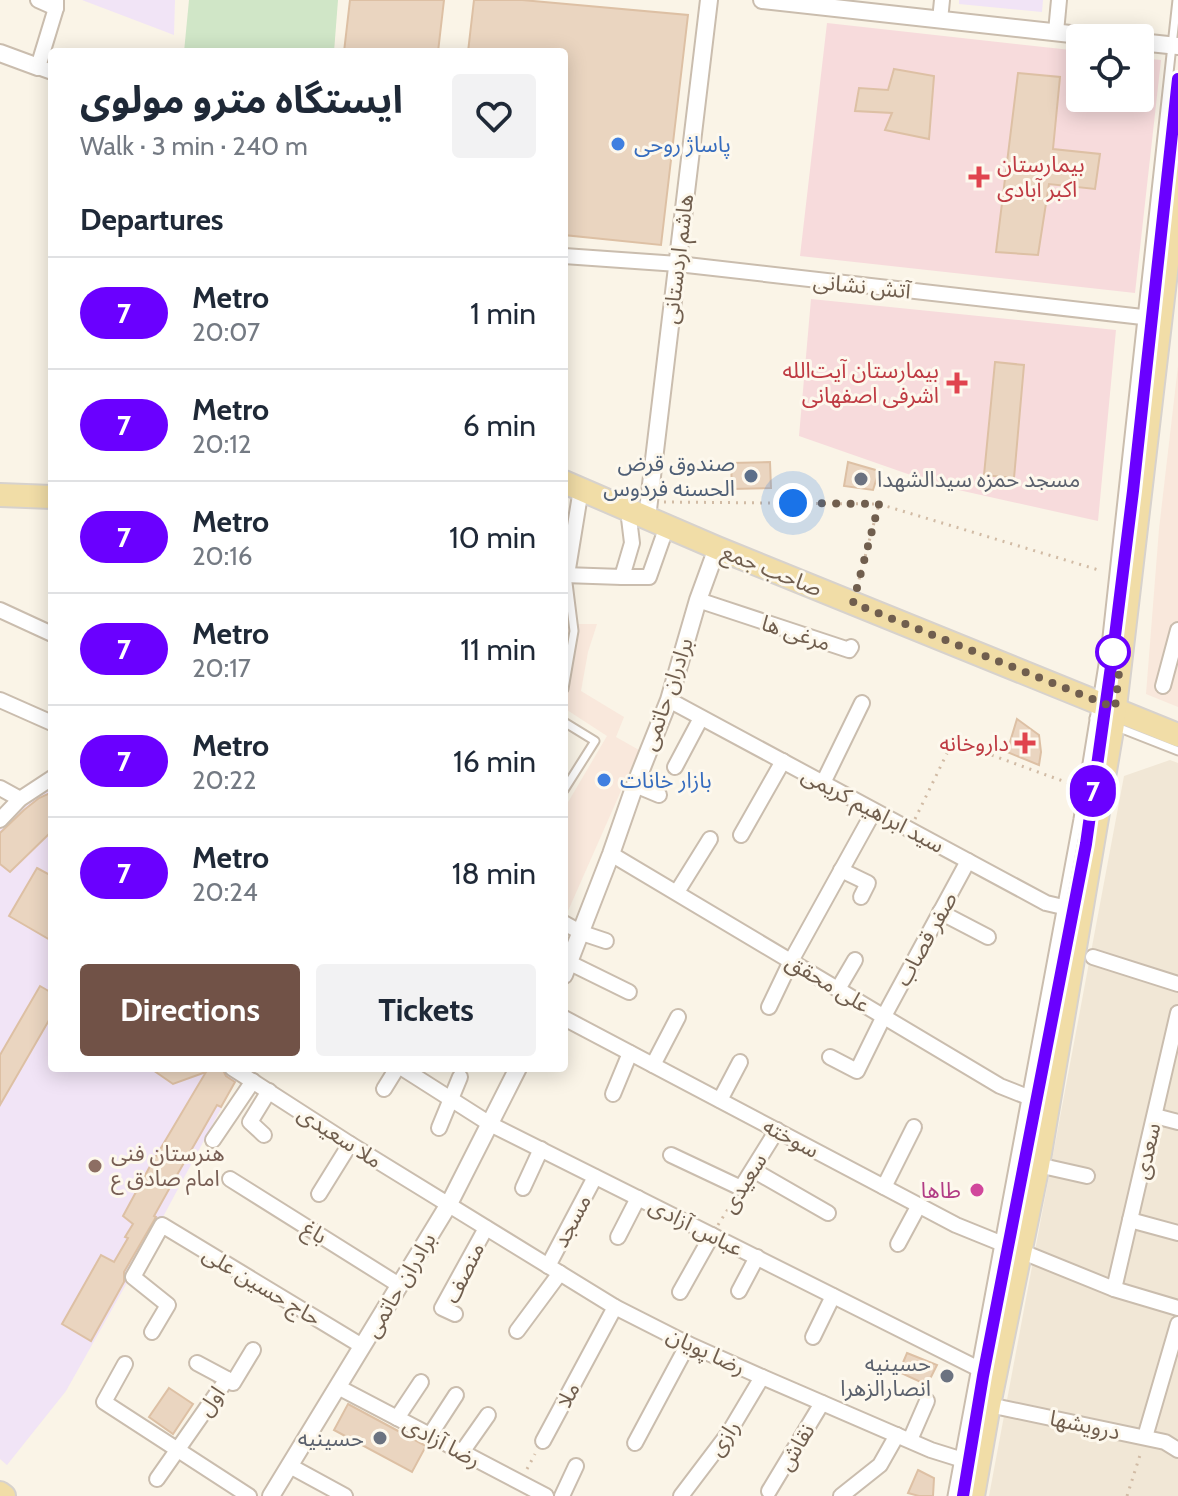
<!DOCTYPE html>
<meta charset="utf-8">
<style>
:root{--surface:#fff;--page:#f2f2f3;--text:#1f2937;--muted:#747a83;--line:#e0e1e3;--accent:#715247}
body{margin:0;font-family:Cabin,"Noto Sans Arabic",sans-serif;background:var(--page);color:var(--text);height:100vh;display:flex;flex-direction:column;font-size:30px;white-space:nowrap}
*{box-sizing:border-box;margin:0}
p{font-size:26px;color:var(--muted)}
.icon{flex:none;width:44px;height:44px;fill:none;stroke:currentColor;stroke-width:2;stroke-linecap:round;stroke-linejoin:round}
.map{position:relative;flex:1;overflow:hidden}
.details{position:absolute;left:48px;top:48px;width:520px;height:1024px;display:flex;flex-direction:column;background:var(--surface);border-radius:8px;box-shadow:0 4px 20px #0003}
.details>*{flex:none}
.badge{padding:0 16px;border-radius:26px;font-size:28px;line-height:52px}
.fabs{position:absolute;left:1066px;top:24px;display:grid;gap:16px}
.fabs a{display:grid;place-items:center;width:88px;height:88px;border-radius:8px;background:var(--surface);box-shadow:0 4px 20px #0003;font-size:40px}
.you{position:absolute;width:40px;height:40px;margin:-20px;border:6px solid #fff;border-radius:50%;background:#1a73e8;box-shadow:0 0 0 12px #1a73e833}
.map>.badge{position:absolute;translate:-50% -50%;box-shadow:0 0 0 4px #fff}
h2{padding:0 32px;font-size:30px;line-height:72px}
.round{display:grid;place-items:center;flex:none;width:84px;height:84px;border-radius:8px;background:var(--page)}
.overview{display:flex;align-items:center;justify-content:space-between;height:136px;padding:0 32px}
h1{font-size:38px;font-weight:700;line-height:60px}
.action{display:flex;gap:16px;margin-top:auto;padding:16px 32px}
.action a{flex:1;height:92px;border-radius:8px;background:var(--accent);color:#fff;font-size:32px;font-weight:700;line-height:92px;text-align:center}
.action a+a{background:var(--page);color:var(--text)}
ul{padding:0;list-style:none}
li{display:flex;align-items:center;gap:24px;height:112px;padding:0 32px;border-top:2px solid var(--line)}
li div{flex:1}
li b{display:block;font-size:30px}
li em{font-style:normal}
li .badge{min-width:88px;font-weight:700;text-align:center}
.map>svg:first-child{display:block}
.residential{fill:#f1e7d6}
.commercial{fill:#f9e8dc}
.education{fill:#f1e4f6}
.medical{fill:#f7dbdc}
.green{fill:#d0e6c7}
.building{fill:#ead5c0;stroke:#ddc0a4;stroke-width:2}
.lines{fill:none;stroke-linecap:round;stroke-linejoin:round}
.service-casing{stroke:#cabdae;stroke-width:11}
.minor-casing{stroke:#cabdae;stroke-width:18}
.tertiary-casing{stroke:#cabdae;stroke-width:20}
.primary-casing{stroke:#d7d2cd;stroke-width:26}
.path{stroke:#d1bba5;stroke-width:3;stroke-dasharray:2 6;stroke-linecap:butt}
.service{stroke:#fff;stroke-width:7}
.minor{stroke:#fff;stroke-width:14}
.tertiary{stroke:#fff;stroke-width:16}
.primary{stroke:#f1dda7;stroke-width:22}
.line-casing{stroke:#fff;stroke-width:18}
.line{stroke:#6a00ff;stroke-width:12}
.walk{stroke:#705e4e;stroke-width:8;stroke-dasharray:0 14.4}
.shop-dot{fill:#3f7fe0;stroke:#fdf8ed;stroke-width:3}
.health-dot{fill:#e0444e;stroke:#fdf8ed;stroke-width:3}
.service-dot{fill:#5c6f8a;stroke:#fdf8ed;stroke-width:3}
.worship-dot{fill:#6b7280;stroke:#fdf8ed;stroke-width:3}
.stop-dot{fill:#fff;stroke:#6a00ff;stroke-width:4}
.education-dot{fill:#8d6e63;stroke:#fdf8ed;stroke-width:3}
.hotel-dot{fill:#d1479c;stroke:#fdf8ed;stroke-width:3}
.labels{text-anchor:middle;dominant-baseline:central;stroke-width:6;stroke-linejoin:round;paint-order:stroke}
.shop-label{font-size:22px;fill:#366cbe;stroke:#fdf8ed;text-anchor:start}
.health-label{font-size:22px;fill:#be3a42;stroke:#fdf8ed;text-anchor:end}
.street-label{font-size:22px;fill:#705e4e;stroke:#fdf8ed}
.service-label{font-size:22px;fill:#4e5e75;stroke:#fdf8ed;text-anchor:end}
.worship-label{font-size:22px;fill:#5b616d;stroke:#fdf8ed;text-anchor:end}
.education-label{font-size:22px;fill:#785e54;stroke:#fdf8ed;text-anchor:start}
.hotel-label{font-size:22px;fill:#b23c85;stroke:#fdf8ed;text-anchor:end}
</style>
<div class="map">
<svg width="1178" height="1496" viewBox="0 0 1178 1496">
<rect width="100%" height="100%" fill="#faf4e7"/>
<path class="residential" d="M1170,760L1178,763V1496H989L1124,776Z"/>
<g class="commercial">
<path d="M1178,366V707L1146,694L1159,529Z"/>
<path d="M564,616L575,624H597L588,652L581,691L624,717L616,737L639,750L568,911L564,909V809L607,736L564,708Z"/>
</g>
<g class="education">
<path d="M82,0H175L174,35Z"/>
<path d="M959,0H1043L1042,12L959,4Z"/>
<path d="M52,785V1068H223L238,1077L142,1256L66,1391L7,1465L0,1459V827L24,803Z"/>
</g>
<g class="medical">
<path d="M827,23L1080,51V98H1140V58L1161,60L1135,293L800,256Z"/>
<path d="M811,299L1116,330L1098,521L945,487L799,436Z"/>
</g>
<path class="green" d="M189,0H338L334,52H184Z"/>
<g class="building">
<path d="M350,0H444L438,52H344Z"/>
<path d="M474,0H522L688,15L661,245L564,235V52H468Z"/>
<path d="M894,69L934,76L929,139L885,130L892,113L855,111L859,88L888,90Z"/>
<path d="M1018,73L1060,77L1053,149L1100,154L1095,189L1049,184L1038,255L996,252Z"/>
<path d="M995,362L1024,365L1014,478L984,475Z"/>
<path d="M770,462L771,488L732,489L731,463Z"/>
<path d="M848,462L879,471L873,490L844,486Z"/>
<path d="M1017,719L1039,735L1041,752L1039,765L1007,752Z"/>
<path d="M52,792V831L10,872L0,864V833L24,810L39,798Z"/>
<path d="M37,868L52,876V941L9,916Z"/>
<path d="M40,986L52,993V1015L0,1105V1055Z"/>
<path d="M150,1068H222L226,1076L235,1082L221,1107L217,1105L173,1182L154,1216L156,1217L124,1272V1282L91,1341L62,1324L101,1255L114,1262L128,1238L125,1237L133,1224L123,1216L149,1168L206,1072L173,1084Z"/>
<path d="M907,1353L937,1365L927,1385L899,1372Z"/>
<path d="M169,1388L193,1404L173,1434L149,1417Z"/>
<path d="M348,1404L426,1446L412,1472L334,1430Z"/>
<path d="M918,1470L934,1478L933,1496H919L908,1493Z"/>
</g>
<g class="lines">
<g class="service-casing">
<g id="service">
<path d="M564,689L574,631L567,575"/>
<path d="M1094,718L1178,751"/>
<path d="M564,722L595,741L564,790"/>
<path d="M952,1496L1078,819L1106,646L1177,0"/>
</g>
</g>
<g class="minor-casing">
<g id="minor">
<path d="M38,0L56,8"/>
<path d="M940,20L942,0"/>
<path d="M1056,32L1059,0"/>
<path d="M52,72L38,67L56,8V0"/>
<path d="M564,256L678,264L1160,319"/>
<path d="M564,575L622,577L632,543L628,510"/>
<path d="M567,575L581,489"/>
<path d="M622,577H649L667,526"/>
<path d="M698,600L849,650L851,647"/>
<path d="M0,610L52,634"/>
<path d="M1163,686L1178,630"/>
<path d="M0,700L52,723"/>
<path d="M669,700L1046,903L1080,911"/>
<path d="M675,767L701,718"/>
<path d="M823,783L862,703"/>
<path d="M635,785L659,795"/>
<path d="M0,788L20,799"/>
<path d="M0,820L20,799L52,778"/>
<path d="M741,835L783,761"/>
<path d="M611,854L1000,1086L1048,1105"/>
<path d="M841,870L868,883L861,897"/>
<path d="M677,892L710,839"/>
<path d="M940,912L988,937"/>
<path d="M564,923L582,933L606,941"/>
<path d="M1093,957L1178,984"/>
<path d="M570,963L629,992"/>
<path d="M838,989L855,960"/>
<path d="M769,1007L791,961L874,811"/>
<path d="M564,1018L956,1225L1114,1289L1178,1308"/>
<path d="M830,1057L857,1071L884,1016L968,861"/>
<path d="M653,1065L678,1017"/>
<path d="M232,1068L350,1144L615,1307L688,1344L762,1377L931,1450L979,1465"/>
<path d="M402,1068L490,1124L995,1377"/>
<path d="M384,1089L397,1068"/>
<path d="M613,1094L630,1053"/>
<path d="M720,1100L740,1062"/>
<path d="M1155,1116L1178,1122"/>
<path d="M439,1128L460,1077"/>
<path d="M264,1135L250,1122L269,1091"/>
<path d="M213,1140L253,1081"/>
<path d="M671,1155L741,1188L777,1130"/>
<path d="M1038,1165L1087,1176"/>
<path d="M753,1170L828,1213"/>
<path d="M230,1179L399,1285"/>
<path d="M884,1187L914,1127"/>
<path d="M523,1188L541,1149"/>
<path d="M319,1194L350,1144"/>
<path d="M1130,1220L1178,1233"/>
<path d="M618,1237L638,1198"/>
<path d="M898,1244L919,1205"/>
<path d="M548,1266L595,1177"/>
<path d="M1114,1289L1178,1013"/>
<path d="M739,1291L757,1257"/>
<path d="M680,1292L712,1235"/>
<path d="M455,1314L442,1308L486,1228"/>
<path d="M517,1331L560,1273"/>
<path d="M152,1332L168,1305L133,1277L162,1225L362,1346"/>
<path d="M813,1337L833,1296"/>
<path d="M125,1364L104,1402L249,1496"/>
<path d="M227,1379L233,1383L253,1350"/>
<path d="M338,1387L546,1496"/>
<path d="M989,1405L1165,1442L1178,1450"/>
<path d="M397,1418L421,1382"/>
<path d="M430,1435L456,1395"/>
<path d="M1145,1437L1178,1324"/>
<path d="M910,1440L927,1401"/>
<path d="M543,1441L615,1307"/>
<path d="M635,1443L688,1344"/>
<path d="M462,1452L488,1415"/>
<path d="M290,1466L345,1496"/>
<path d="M157,1479L227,1379L197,1363"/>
<path d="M769,1491L822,1403"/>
<path d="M562,1496L576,1466"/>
<path d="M681,1496L728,1434L762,1377"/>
<path d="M841,1496L880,1465L897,1435"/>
</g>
</g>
<g class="tertiary-casing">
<g id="tertiary">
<path d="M762,0L1107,38"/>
<path d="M1140,42L1178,46"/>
<path d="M0,53L38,67"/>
<path d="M647,518L709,0"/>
<path d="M564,975L611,854L635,785L669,700L698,600L717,548"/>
<path d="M271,1496L449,1204L518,1068"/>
</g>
</g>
<g class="primary-casing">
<g id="primary">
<path d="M564,482L717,548L1178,735"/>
<path d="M0,495L52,497"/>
<path d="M0,1493L4,1496"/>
<path d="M973,1496L989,1405L1038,1165L1113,724L1178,170"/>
</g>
</g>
<g class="path">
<path d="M664,502L879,504L1102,571"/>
<path d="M857,587L879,504"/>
<path d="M915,819L953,741L1071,784"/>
<path d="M718,1225L733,1201"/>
<path d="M527,1469L535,1454"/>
<path d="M1127,1496L1141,1452"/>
</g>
<use href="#service" class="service"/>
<use href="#minor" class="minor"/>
<use href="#tertiary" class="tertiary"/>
<use href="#primary" class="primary"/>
</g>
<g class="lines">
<g class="line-casing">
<path id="line" d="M963,1496L983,1376L1086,844L1113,652L1133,491L1178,79"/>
</g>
<use href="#line" class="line"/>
<path class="walk" d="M793,503L879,504L853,603L1115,708L1121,655L1113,652"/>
</g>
<g class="shop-dot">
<circle cx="618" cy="144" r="8"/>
<circle cx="604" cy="780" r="8"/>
</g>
<g class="health-dot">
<path d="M975 165h8v8h8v8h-8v8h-8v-8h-8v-8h8z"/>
<path d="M953 371h8v8h8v8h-8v8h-8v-8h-8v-8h8z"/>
<path d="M1021 731h8v8h8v8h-8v8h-8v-8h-8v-8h8z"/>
</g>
<circle class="service-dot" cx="751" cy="476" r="8"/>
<g class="worship-dot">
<circle cx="861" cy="479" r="8"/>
<circle cx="947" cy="1376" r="8"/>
<circle cx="380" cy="1438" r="8"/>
</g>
<circle class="stop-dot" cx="1113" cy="652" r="16"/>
<circle class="education-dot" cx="95" cy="1166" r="8"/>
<circle class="hotel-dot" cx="977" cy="1190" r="8"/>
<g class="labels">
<g class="shop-label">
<text x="634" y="144">پاساژ روحی</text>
<text x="620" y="780">بازار خانات</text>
</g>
<g class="health-label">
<text x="997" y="164" text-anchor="start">بیمارستان<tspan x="997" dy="25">اکبر آبادی</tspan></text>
<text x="939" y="370">بیمارستان آیت‌الله<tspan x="939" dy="25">اشرفی اصفهانی</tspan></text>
<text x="1009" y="743">داروخانه</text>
</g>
<g class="street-label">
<text transform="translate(678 259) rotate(-83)">هاشم اردستانی</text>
<text transform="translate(862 286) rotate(6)">آتش نشانی</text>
<text transform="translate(772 570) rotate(22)">صاحب جمع</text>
<text transform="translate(796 633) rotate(18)">مرغی ها</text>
<text transform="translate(667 694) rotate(-71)">برادران حاتمی</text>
<text transform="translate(873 810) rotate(28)">سید ابراهیم کریمی</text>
<text transform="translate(926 939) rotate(-61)">صفر قصاب</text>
<text transform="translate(828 983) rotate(31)">علی محقق</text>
<text transform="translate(340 1137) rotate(33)">ملا سعیدی</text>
<text transform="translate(791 1138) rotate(28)">سوخته</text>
<text transform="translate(1147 1151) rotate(-77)">سعدی</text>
<text transform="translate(744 1183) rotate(-58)">سعیدی</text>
<text transform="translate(572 1221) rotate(-62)">مسجد</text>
<text transform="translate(696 1227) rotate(27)">عباس آزادی</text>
<text transform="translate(315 1232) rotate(32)">باغ</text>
<text transform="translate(464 1273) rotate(-64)">منصف</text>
<text transform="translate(400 1285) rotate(-59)">برادران حاتمی</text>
<text transform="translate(262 1286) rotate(31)">حاج حسین علی</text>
<text transform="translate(706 1351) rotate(25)">رضا پویان</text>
<text transform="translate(568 1395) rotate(-62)">ملا</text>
<text transform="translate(211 1401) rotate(-55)">اول</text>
<text transform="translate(1085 1425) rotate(12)">درویشها</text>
<text transform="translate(724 1438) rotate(-56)">رازی</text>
<text transform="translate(442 1442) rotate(28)">رضا آزادی</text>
<text transform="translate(796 1447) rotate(-59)">نقاش</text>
</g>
<g class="service-label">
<text x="735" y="463">صندوق قرض<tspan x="735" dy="25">الحسنه فردوس</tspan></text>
</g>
<g class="worship-label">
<text x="877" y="479" text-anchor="start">مسجد حمزه سیدالشهدا</text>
<text x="931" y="1363">حسینیه<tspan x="931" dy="25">انصارالزهرا</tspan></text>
<text x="364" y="1438">حسینیه</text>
</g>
<g class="education-label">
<text x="111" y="1153">هنرستان فنی<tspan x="111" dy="25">امام صادق ع</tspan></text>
</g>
<g class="hotel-label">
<text x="961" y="1190">طاها</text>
</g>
</g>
</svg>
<div class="fabs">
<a><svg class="icon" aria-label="locate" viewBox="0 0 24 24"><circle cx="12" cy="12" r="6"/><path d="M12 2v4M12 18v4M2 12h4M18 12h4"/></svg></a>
</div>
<div class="you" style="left:793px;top:503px"></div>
<b class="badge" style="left:1093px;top:791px;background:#6a00ff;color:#fff">7</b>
<section class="details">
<div class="overview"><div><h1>ایستگاه مترو مولوی</h1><p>Walk · 3 min · 240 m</p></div><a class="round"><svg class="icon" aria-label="heart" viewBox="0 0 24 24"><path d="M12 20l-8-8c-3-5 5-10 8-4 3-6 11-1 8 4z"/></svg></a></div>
<h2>Departures</h2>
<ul>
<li><span class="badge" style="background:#6a00ff;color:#fff">7</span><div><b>Metro</b><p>20:07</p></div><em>1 min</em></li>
<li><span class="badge" style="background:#6a00ff;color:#fff">7</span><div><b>Metro</b><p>20:12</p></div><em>6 min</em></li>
<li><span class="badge" style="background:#6a00ff;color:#fff">7</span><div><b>Metro</b><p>20:16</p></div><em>10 min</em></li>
<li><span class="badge" style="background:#6a00ff;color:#fff">7</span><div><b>Metro</b><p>20:17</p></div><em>11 min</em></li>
<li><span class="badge" style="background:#6a00ff;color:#fff">7</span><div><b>Metro</b><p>20:22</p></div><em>16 min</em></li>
<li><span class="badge" style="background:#6a00ff;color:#fff">7</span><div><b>Metro</b><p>20:24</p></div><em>18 min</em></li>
</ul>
<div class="action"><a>Directions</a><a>Tickets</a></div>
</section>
</div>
